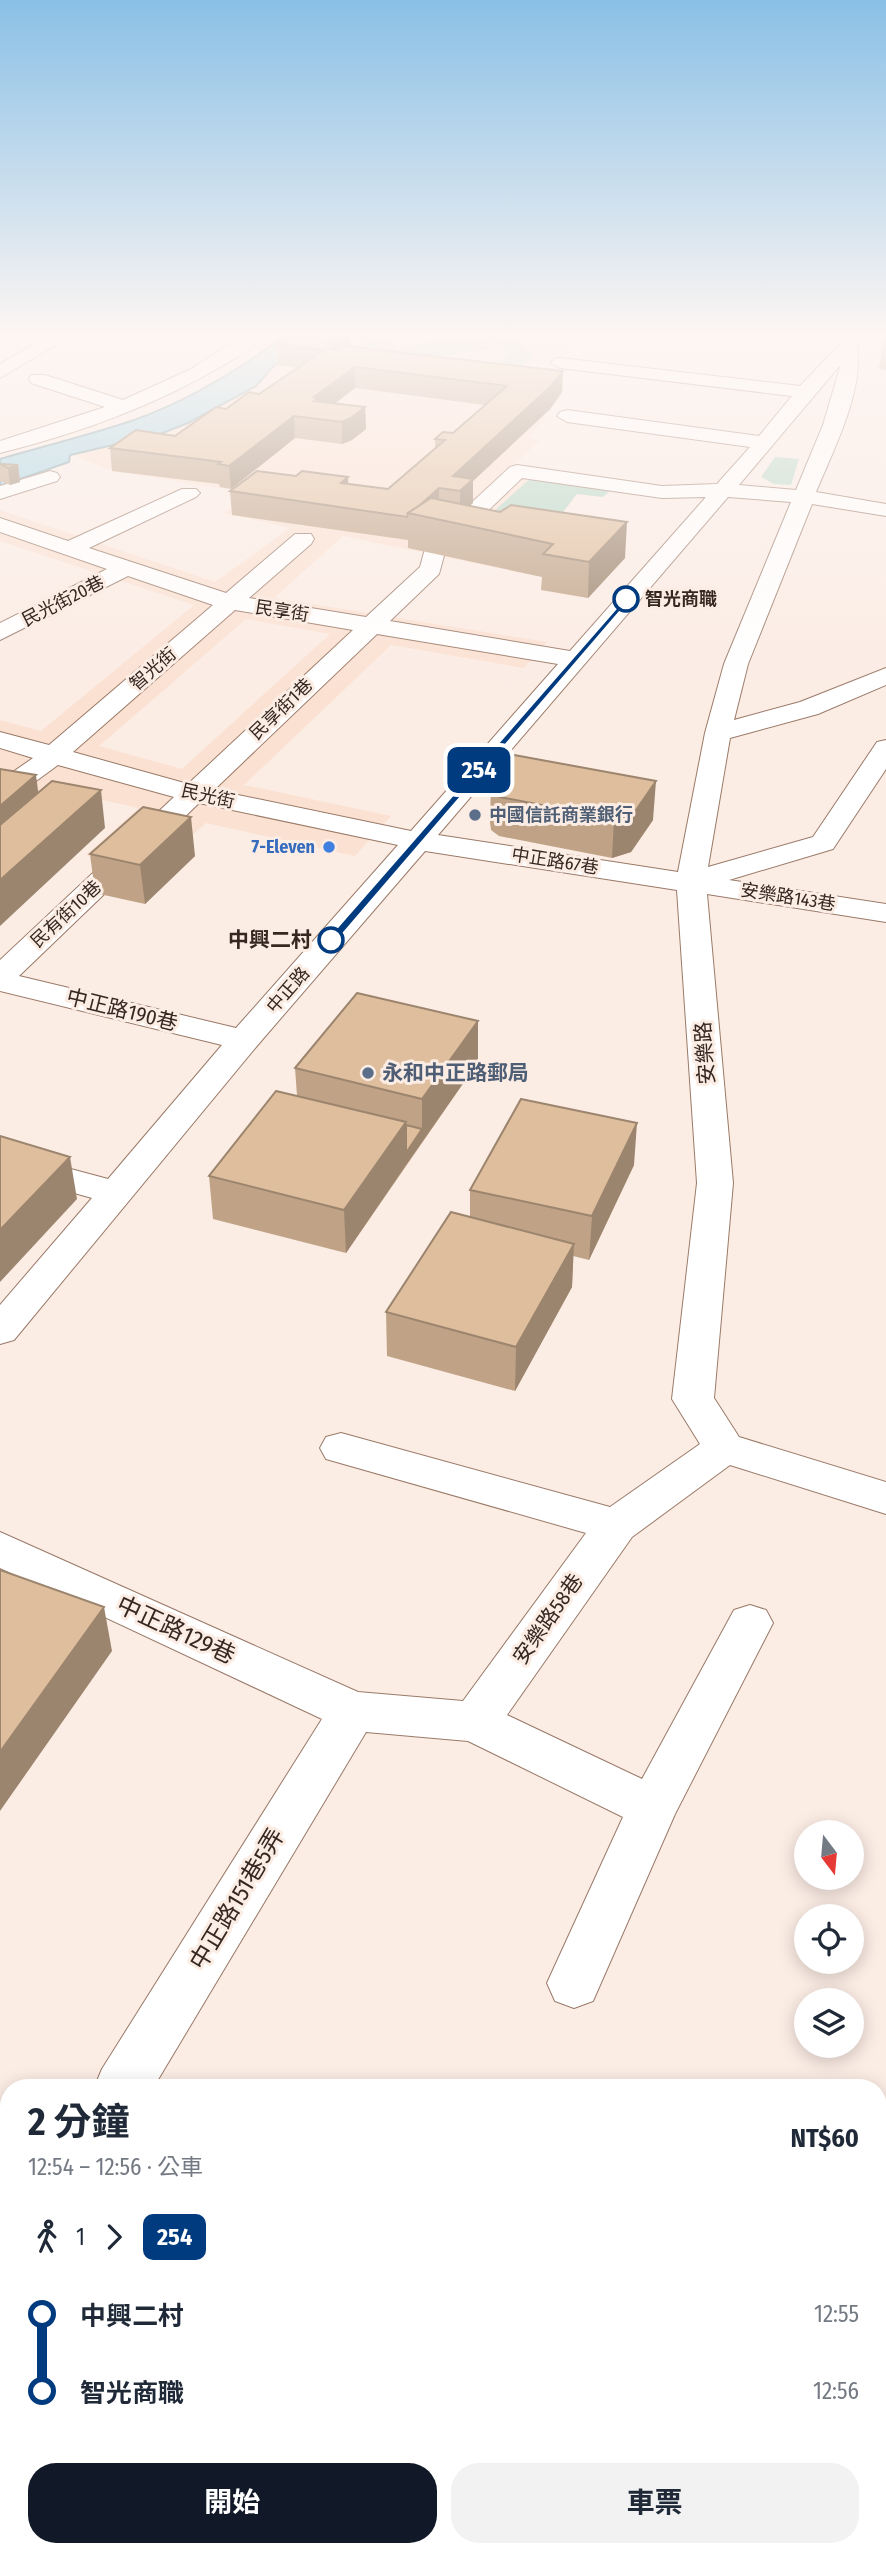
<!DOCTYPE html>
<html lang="zh-TW">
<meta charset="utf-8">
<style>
:root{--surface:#fff;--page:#f2f2f3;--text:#1f2937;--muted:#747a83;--accent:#111827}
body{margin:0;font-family:"Fira Sans Condensed","Noto Sans TC",sans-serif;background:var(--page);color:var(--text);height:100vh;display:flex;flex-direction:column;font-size:26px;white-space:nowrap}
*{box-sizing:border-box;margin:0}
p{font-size:23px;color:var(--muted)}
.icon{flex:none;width:38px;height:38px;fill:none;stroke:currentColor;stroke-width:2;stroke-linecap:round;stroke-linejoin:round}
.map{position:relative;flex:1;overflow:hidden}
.drawer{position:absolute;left:0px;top:2079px;width:887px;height:478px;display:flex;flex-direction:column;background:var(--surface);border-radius:28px 28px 0 0;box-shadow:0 4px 18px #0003}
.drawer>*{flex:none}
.badge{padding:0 14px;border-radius:10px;font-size:24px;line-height:46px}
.needle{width:46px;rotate:164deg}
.fabs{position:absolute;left:794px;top:1820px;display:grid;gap:14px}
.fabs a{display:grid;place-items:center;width:70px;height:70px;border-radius:50%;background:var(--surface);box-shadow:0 4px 18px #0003;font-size:35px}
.map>.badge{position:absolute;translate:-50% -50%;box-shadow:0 0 0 4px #fff}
.legs{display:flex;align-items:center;gap:10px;height:77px;padding:0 28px;font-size:23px}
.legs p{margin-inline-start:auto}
.headline{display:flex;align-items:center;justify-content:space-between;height:119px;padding:0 28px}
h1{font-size:38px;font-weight:700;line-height:52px}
.action{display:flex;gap:14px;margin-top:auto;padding:14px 28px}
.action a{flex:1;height:80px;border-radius:28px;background:var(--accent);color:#fff;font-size:28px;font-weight:700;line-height:80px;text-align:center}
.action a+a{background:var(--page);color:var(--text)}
ul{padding:0 28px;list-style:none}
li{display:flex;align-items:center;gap:24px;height:77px;font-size:26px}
li i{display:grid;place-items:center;width:10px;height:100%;margin:0 9px;background:currentColor}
li i::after{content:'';width:18px;height:18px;margin:-9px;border:5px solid;border-radius:50%;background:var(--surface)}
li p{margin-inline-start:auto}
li:first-child i{background:linear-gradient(#0000 50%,currentColor 0)}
li:last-child i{background:linear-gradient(currentColor 50%,#0000 0)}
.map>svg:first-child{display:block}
.built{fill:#fbe1d2;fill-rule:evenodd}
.green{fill:#b3d6c5}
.water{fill:#9ed1e3;stroke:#7e9ea8;stroke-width:2}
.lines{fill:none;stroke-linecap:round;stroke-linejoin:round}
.minor-casing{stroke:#9a7a68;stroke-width:2}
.minor{fill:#fff;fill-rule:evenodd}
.wall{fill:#c0a387}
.shaded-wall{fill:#9c856e}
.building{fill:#dfbe9d;stroke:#9c856e;stroke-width:2}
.line-1{fill:#003b80;stroke:#fff;stroke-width:2}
.stop-1-dot{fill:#fff;stroke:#003b80;stroke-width:3.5}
.service-dot{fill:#5c6f8a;stroke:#fbece4;stroke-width:2.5}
.shop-dot{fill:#3f7fe0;stroke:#fbece4;stroke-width:2.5}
.labels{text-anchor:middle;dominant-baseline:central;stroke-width:6;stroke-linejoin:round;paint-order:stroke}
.far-stop-label{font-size:18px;font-weight:bold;fill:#352820;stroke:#fbece4;text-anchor:start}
.far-street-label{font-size:18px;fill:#352820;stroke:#fbece4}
.far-service-label{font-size:18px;font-weight:bold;fill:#4e5e75;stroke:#fbece4;text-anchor:start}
.far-shop-label{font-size:18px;font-weight:bold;fill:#366cbe;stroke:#fbece4;text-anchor:end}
.stop-label{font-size:21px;font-weight:bold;fill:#352820;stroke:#fbece4;text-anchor:end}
.street-label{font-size:21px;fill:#352820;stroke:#fbece4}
.service-label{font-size:21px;font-weight:bold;fill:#4e5e75;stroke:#fbece4;text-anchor:start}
.near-street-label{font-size:24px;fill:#352820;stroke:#fbece4}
</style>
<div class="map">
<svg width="886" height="2556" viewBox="0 0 886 2556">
<rect width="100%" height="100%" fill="#fbece4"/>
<path class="built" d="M319,337H562L569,349L566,356L477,376L476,382L564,393L529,438L540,440L514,465L533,468L603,497L577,494L539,543L625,558L588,598L541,590L551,579L343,536L274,598L547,642L524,668L391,645L244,785L391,816L355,856L206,823L153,871L86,855L139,808L51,789L0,830V720L41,731L194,605L0,541V510L215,582L290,528L224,513L257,494L112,471L73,455L168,431L247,393L285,358ZM246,619L330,634L182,769L99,746Z"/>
<g class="green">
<path d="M357,337H382L409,360L490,366L504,360L508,353L490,337H515L532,353L530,358L517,368L387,364Z"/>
<path d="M478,337L492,349L416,359L396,347Z"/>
<path d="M775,457L799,459L791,485L774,484L761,477Z"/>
<path d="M532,477L612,489L603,497L577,494L538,544L462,540Z"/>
</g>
<path class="water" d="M283,337H326L274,366L256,386L188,423L160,434L70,455L69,462L0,486V459C44,446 90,435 134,420C188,401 237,371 283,337Z"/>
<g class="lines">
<g class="minor-casing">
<g id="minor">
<path d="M47,337H69L0,378V364Z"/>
<path d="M241,337H262C252,349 235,358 222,366C154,406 77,434 0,453V441L105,407L31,383L29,379L31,375H45L123,400L189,370Z"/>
<path d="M847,337H866L857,347C864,391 833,451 816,492L886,504V516L812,504L748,664L734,720L800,702L886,668V685L818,714L730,738L708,867L813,837L877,742L886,740V769L833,849L729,880L886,904V922L707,894L733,1183L714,1398L739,1437L886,1482V1514L730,1465L632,1537L507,1715L642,1779L734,1610L750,1605L766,1610L773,1623L675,1814L593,2001L574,2008L555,2001L547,1983L623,1817L468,1741L366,1732L153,2088H94L102,2069L322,1719L0,1568V1532L358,1692L463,1701L586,1533L326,1459L320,1448L326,1437L341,1433L610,1507L700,1444L672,1399L697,1183L677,890L425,851L256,1047L14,1340L0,1344V1305L92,1198L0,1172V1150L108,1179L222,1045L0,991V960L174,797L58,765L10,800L0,802V781L33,758L0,748V732L49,745L213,605L128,576L0,640V623L107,569L0,532V518L68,541L182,489H196L200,493L196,497L89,548L226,593L295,534H311L314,539L311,544L249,598L366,617L420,567L426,545L510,467L517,465L662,486L717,484L750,447L567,422L557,416L560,412L567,410L759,436L792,396L560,368L551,363L554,359L560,358L800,386ZM841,364L823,425L796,490L739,485ZM522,478L662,498L706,497L570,651L390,621L439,574L445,552ZM728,497L791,502L724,664L705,733L678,872L438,835ZM235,610L353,630L188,784L73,752ZM377,634L558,664L411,831L214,790ZM199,803L398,845L236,1028L19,976Z"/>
<path d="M50,471L57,473L60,477L57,481L0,499V486Z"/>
<path d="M886,2163V2229L878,2232V2166Z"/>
<path d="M0,2209L9,2213V2317L0,2320Z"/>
<path d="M878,2269H886V2331L878,2330Z"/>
<path d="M537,2548H603L601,2556H535Z"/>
</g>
</g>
<use href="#minor" class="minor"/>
</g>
<g class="wall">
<path d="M886,337V370L879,369L883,341Z"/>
<path d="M277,344L351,347L563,371L562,392L550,409L473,481V503L469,506L625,558L588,598L541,590L542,577L408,548V540L232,515L230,491L348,484L388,489L435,448V439L453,433L485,405L355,388L335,403L365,407L366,429L352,440L342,444L295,438L231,489L220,487L219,484L112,471L110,448L175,436L226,409L259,394L298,368L278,365Z"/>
<path d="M0,464L18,465L20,482L10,485L0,481Z"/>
<path d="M491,784L653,820L631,852L612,858L499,836L491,830L490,822Z"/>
<path d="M90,854L195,856L145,904L95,893Z"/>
<path d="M478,1062L346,1253L213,1219L209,1176L297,1096L295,1068Z"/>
<path d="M634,1165L589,1260L573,1256L572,1287L515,1391L387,1356L386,1312L470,1217V1190Z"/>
</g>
<g class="shaded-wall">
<path d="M334,337H350L351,348L329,362L325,343Z"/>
<path d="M355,367V388L315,419L314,397Z"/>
<path d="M563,371L562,392L550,409L473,481V503L460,514V491L453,476Z"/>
<path d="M365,407L366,429L352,440L342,444V422Z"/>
<path d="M294,416L295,438L231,489L229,466Z"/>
<path d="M18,465L20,482L10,485L8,468Z"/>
<path d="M348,477L349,500L341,483Z"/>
<path d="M439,488V511L411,514Z"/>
<path d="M627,522L625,558L588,598L589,562Z"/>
<path d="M36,775L41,813L0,850V806Z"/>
<path d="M656,781L653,820L631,852L612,858L614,819Z"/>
<path d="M101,790L105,828L0,926V880Z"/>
<path d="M191,817L195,856L145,904L140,865Z"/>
<path d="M478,1021V1062L406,1165V1153L422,1129V1099Z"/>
<path d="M406,1122V1165L346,1253L344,1210Z"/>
<path d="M637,1123L634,1165L589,1260L592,1216Z"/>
<path d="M70,1157L77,1199L0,1282V1230Z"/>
<path d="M574,1244L572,1287L515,1391L516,1347Z"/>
<path d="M104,1607L112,1651L0,1811V1752Z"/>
</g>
<g class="building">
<path d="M289,337H334L325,343L335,345L329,349L338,350L344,346L563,371L550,387L453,476L473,479L460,491L439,488L420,505L408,513L407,517L230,491L257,471L296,476L302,471L348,477L341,483L388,489L445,440L435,439L443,432L453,433L507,386L355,367L314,397L318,398L314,401L365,407L351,418L342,422L294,416L229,466L218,464L221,462L110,448L136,430L175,436L216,407L226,409L249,392L259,394L324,350L277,344Z"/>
<path d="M0,464L18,465L8,468Z"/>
<path d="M431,498L500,512L511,505L627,522L589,562L543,554L553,544L408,513Z"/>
<path d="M514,755L656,781L634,813L614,819L500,797L492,791L491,784Z"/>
<path d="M0,769L36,775L0,806Z"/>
<path d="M52,781L101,790L0,880V825Z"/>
<path d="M143,807L191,817L140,865L90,854Z"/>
<path d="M357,993L478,1021L422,1099L295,1068Z"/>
<path d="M276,1091L406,1122L344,1210L209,1176Z"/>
<path d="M521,1099L637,1123L592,1216L470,1190Z"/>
<path d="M406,1125L422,1129L406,1153Z"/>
<path d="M0,1136L70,1157L0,1230Z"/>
<path d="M451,1212L574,1244L516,1347L386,1312Z"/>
<path d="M0,1570L104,1607L0,1752Z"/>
</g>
<linearGradient id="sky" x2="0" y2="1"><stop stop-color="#8ac0e6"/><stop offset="0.48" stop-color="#fdf6f3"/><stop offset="1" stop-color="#fdf6f3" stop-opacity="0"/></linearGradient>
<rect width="886" height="695" fill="url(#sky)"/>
<path class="line-1" d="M626,597L629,601L335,943H328V938Z"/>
<g class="stop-1-dot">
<circle cx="626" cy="599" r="12"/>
<circle cx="331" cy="940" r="12"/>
</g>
<g class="service-dot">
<circle cx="475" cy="815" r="7"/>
<circle cx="368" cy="1073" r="7"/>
</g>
<circle class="shop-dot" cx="329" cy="847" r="7"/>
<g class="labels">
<g class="far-stop-label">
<text x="645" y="599">智光商職</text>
</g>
<g class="far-street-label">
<text transform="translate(63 601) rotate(-27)">民光街20巷</text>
<text transform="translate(282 611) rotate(9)">民享街</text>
<text transform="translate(153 669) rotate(-41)">智光街</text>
<text transform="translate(281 709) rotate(-44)">民享街1巷</text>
<text transform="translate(208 796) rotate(13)">民光街</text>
<text transform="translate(555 861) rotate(9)">中正路67巷</text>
<text transform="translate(788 897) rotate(9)">安樂路143巷</text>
<text transform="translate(66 914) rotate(-43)">民有街10巷</text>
<text transform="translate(288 990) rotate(-49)">中正路</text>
</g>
<g class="far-service-label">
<text x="489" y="815">中國信託商業銀行</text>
</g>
<g class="far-shop-label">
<text x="315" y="847">7-Eleven</text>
</g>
<g class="stop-label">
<text x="312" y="940">中興二村</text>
</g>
<g class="street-label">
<text transform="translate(122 1010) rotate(14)">中正路190巷</text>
<text transform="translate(705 1053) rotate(-94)">安樂路</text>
<text transform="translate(548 1619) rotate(-55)">安樂路58巷</text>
</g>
<g class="service-label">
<text x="382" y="1073">永和中正路郵局</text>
</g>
<g class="near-street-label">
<text transform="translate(176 1630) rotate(25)">中正路129巷</text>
<text transform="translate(237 1899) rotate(-59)">中正路151巷5弄</text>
</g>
</g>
</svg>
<div class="fabs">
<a><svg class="needle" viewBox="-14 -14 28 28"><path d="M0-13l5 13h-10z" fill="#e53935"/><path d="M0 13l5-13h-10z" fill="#747a83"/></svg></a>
<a><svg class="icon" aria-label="locate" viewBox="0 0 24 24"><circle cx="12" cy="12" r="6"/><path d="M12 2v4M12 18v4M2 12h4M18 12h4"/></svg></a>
<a><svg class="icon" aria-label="layers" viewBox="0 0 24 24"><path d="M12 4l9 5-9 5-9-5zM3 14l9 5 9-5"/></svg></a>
</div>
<b class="badge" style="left:479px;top:770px;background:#003b80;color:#fff">254</b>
<section class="drawer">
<div class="headline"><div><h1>2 分鐘</h1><p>12:54 – 12:56 · 公車</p></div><b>NT$60</b></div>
<div class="legs"><svg class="icon" aria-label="walk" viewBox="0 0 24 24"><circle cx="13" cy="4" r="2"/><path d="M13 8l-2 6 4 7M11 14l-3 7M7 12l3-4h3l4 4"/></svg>1<svg class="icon" aria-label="forward" viewBox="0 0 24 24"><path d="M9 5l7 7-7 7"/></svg><b class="badge" style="background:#003b80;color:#fff">254</b></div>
<ul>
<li><i style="color:#003b80"></i><b>中興二村</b><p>12:55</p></li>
<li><i style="color:#003b80"></i><b>智光商職</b><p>12:56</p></li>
</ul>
<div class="action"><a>開始</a><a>車票</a></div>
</section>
</div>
